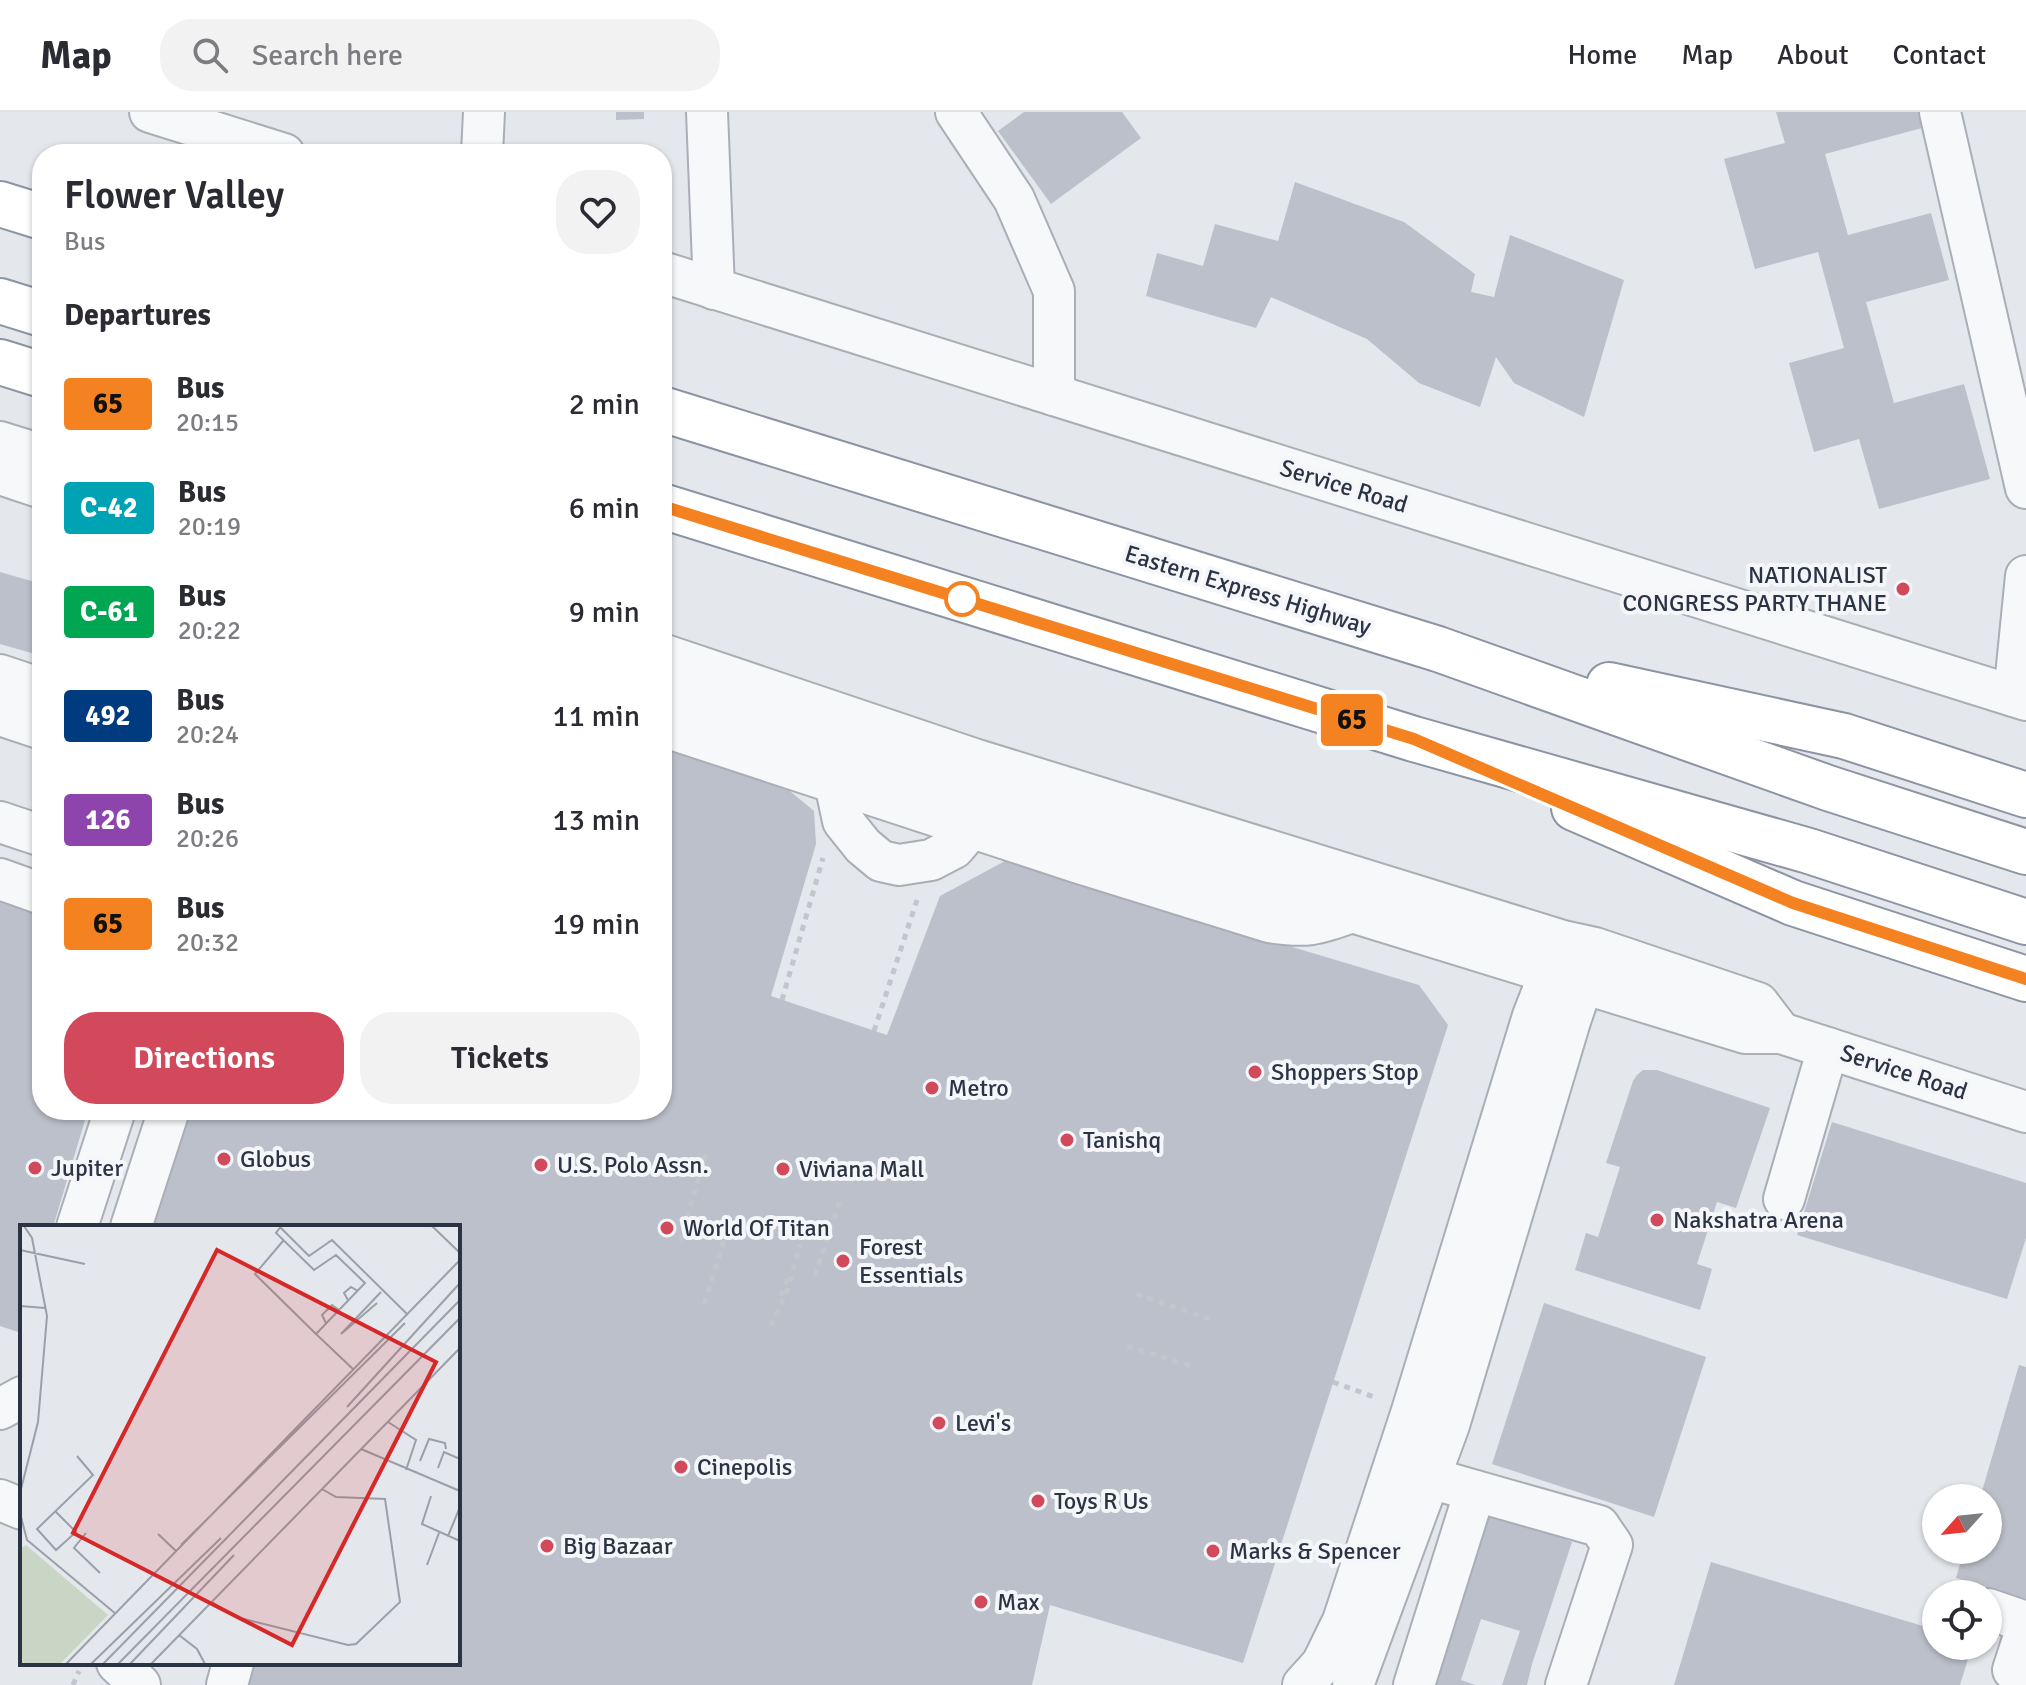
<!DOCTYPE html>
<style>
:root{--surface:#fff;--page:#f2f2f3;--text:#2b2b33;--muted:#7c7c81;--line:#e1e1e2;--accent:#d1495b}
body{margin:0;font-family:Signika,sans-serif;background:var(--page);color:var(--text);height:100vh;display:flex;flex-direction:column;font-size:30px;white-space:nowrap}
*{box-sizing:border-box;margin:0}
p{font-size:26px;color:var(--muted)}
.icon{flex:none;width:44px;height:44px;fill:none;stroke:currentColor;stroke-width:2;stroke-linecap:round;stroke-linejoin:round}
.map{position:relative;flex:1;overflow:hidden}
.panel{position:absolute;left:32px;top:32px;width:640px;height:976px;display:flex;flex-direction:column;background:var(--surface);border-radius:32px;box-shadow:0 2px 6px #0004}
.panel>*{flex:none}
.badge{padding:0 16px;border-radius:6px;font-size:28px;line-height:52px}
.needle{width:52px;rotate:243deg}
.buttons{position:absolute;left:1922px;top:1372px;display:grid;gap:16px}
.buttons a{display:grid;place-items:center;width:80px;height:80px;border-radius:50%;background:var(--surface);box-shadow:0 2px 6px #0004;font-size:40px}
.map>.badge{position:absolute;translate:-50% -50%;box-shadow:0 0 0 4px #fff}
h2{padding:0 32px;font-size:30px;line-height:72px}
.round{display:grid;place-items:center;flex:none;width:84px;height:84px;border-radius:32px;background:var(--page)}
.summary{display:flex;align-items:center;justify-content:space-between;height:136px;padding:0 32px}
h1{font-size:38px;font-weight:600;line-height:60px}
.cta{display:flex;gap:16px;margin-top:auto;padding:16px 32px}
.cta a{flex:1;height:92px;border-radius:32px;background:var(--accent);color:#fff;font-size:32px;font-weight:600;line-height:92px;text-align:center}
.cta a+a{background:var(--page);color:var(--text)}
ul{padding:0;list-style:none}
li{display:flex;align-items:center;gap:24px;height:104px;padding:0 32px}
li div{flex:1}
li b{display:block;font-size:30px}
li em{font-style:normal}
li .badge{min-width:88px;font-weight:700;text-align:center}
header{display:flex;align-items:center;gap:48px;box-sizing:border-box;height:112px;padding:0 40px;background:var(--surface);border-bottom:2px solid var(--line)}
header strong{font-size:38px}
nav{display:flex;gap:44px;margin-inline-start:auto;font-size:28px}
.search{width:560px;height:72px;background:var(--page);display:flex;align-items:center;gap:20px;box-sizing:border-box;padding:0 28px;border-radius:32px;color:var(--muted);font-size:30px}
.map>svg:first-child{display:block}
.building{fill:#bbc0ca}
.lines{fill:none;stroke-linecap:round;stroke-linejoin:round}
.minor-casing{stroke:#a9aeb7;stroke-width:44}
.highway-casing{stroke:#8b94a3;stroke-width:48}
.path{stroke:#c2c5cb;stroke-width:5;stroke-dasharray:6 6;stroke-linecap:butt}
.minor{stroke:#f7f8fa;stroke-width:40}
.highway{stroke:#fff;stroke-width:44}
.line-casing{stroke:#fff;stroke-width:18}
.line{stroke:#f58220;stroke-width:12}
.poi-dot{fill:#d1495b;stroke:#f4f6f9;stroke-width:3}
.stop-dot{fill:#fff;stroke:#f58220;stroke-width:4}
.labels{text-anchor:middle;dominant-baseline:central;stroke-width:8;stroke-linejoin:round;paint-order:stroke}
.street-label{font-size:24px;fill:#2b3445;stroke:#f4f6f9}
.poi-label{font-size:24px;fill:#2b3445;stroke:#f4f6f9;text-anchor:start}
.inset-road{fill:none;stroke:#9a9fa9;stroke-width:2}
.view{fill:#d62828;fill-opacity:0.15;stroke:#d62828;stroke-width:4}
.inset-edge{fill:none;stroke:#2b3445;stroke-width:4}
</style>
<header>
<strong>Map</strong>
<div class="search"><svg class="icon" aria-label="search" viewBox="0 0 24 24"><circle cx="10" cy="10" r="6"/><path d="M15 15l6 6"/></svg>Search here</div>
<nav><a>Home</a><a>Map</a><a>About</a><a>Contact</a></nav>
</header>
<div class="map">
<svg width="2026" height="1573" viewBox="0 0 2026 1573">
<rect width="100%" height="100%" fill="#e4e7ec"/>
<g class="building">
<path d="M616,0H644V7L616,8Z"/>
<path d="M1024,0H1122L1141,26L1051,92L998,19Z"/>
<path d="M1776,0H1918L1922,16L1825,42L1848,123L1931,101L1949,168L1866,190L1894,291L1964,272L1990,367L1879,397L1859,327L1814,340L1789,251L1844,236L1818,140L1755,157L1724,47L1785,31Z"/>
<path d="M1295,70L1404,110L1475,162L1471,180L1494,185L1510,123L1624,168L1584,305L1514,271L1496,245L1480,295L1419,271L1367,227L1271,185L1256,216L1146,184L1157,141L1203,154L1215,112L1278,129Z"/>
<path d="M0,460L42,472V544L0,532Z"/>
<path d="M662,636L785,675L814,699L816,732L771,884L887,923L940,784L1005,749L1419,873L1448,913L1243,1551L1050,1493L1032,1573H249L238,1569L244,1551H458V1115H144L183,998H662Z"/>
<path d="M0,784L42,797V998H88L53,1115H22L21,1221L0,1214Z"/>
<path d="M1643,958H1657L1770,996L1736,1096L1717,1090L1697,1152L1712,1157L1700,1198L1575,1158L1586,1121L1598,1125L1620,1055L1606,1051L1633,969L1637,963Z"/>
<path d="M1832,1010L2026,1071V1126L2007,1187L1797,1123Z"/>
<path d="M1544,1191L1706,1245L1654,1405L1492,1352Z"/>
<path d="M2019,1253L2026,1255V1487L1956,1466L1964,1438H1988V1386H1980Z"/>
<path d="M1481,1389L1572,1430L1532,1552L1527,1573H1502L1520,1519L1481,1507L1461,1568L1475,1573H1424Z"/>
<path d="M1711,1450L1936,1518V1534H1972L1960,1573H1674Z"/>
</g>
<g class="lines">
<g class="minor-casing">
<g id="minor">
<path d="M150,0L284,42"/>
<path d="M707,0L714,177"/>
<path d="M956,0L1014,87L1054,179V283"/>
<path d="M1940,0L2026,376"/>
<path d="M482,42L484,0"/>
<path d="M662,160L2026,588"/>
<path d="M0,330L42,343"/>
<path d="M0,362L42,376"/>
<path d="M662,542L974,647L1563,829L1595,836L1758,891L1781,921"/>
<path d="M0,563L42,577"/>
<path d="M662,582L1352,800L1745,921H1781L2026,1000"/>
<path d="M2014,584L2026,464"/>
<path d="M0,603L42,617"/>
<path d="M662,614L1076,750L1269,810C1306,816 1317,813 1352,800"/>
<path d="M835,671L843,709L863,734L881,749L899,753L931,748L954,736L972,715L982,696"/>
<path d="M0,710L42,724"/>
<path d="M0,767L42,782"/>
<path d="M1784,1087L1828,936"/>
<path d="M77,1115L115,998"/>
<path d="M131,1115L169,998"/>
<path d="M0,1297L22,1285"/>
<path d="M1406,1355L1430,1366L1599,1414L1612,1433L1566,1573"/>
<path d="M0,1388L22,1397"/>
<path d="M1988,1497L2026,1510"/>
<path d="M117,1551L140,1573"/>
<path d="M2013,1558L2026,1518"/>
<path d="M227,1573L233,1551"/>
<path d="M1303,1573L1322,1552L1343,1509L1412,1299L1533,904L1560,835"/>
<path d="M1353,1573L1449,1313L1570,909L1591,847"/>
<path d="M1414,1573L1475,1379"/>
</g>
</g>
<g class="highway-casing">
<g id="highway">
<path d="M0,92L42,105"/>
<path d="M0,189L42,202"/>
<path d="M0,250L42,263"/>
<path d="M662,297L1438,537L1828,676L2026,740"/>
<path d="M662,394L1414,627L1809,739L2026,810"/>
<path d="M1609,573L1844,624L2026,683"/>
<path d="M1574,696L1793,791L2026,867"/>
</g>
</g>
<g class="path">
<path d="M782,888L823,746"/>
<path d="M874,919L917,788"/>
<path d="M394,998L414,1007"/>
<path d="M680,1129L706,1043"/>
<path d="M815,1164L841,1085"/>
<path d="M1136,1182L1213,1208"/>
<path d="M781,1184L789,1163"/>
<path d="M704,1192L730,1110"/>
<path d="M771,1214L789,1174L800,1132"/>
<path d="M1127,1234L1194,1255"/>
<path d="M1333,1270L1377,1286"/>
<path d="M73,1573L79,1559"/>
</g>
<use href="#minor" class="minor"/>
<use href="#highway" class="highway"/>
</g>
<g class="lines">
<g class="line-casing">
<path id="line" d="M662,394L1414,627L1793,791L2026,867"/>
</g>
<use href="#line" class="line"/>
</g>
<g class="poi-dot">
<circle cx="1903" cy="477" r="8"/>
<circle cx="1255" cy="960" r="8"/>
<circle cx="932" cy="976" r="8"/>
<circle cx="1067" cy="1028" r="8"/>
<circle cx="224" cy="1047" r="8"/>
<circle cx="541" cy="1053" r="8"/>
<circle cx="35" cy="1056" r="8"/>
<circle cx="783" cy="1057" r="8"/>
<circle cx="1657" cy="1108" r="8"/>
<circle cx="667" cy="1116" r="8"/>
<circle cx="843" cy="1149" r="8"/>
<circle cx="939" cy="1311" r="8"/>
<circle cx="681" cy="1355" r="8"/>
<circle cx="1038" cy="1389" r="8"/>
<circle cx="547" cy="1434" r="8"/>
<circle cx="1213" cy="1439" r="8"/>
<circle cx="981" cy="1490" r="8"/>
</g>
<circle class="stop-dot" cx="962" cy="487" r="16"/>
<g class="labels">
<g class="street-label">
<text transform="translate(1344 374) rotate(17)">Service Road</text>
<text transform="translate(1248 478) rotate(17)">Eastern Express Highway</text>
<text transform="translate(1904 960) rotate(18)">Service Road</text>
</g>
<g class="poi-label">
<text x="1887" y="463" text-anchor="end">NATIONALIST<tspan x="1887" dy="28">CONGRESS PARTY THANE</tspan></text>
<text x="1271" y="960">Shoppers Stop</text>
<text x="948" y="976">Metro</text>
<text x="1083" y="1028">Tanishq</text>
<text x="240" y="1047">Globus</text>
<text x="557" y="1053">U.S. Polo Assn.</text>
<text x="51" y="1056">Jupiter</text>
<text x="799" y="1057">Viviana Mall</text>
<text x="1673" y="1108">Nakshatra Arena</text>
<text x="683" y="1116">World Of Titan</text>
<text x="859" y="1135">Forest<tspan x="859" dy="28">Essentials</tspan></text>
<text x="955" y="1311">Levi's</text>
<text x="697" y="1355">Cinepolis</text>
<text x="1054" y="1389">Toys R Us</text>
<text x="563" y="1434">Big Bazaar</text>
<text x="1229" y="1439">Marks &amp; Spencer</text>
<text x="997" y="1490">Max</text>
</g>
</g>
<g transform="translate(20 1113)">
<rect width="440" height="440" fill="#e4e7ec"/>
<path d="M6,320L88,390L40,439H0V324Z" fill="#c9d6c5"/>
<path class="inset-road" d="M261,1L256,8L294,45L316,30L345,58L296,109L334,145M412,1L440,28M260,2L289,31L312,15L388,90M263,16L235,49L296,109M0,25L65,39M328,75L324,68L331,62L338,66M357,78L321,109L361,67M0,81L25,83M306,98L302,90L312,80L319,85M327,182L440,58M368,197L396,215L386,245M341,224L440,266M400,236L409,214L425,218L426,224M418,243L424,227L440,234M0,268L18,197L27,91L12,13L4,1M411,271L402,299L440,316M35,286L56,307L36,325L17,304L73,250L57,231M0,288L7,315L96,389M66,308L54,323L80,348M138,309L156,326M428,311L440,282M161,320L385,98M407,340L419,308M192,377L216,392L328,420L336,419L380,377L365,274L316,272L302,264M159,410L177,424L185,439M46,439L440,35M71,439L201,313M83,439L440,75M98,439L440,93M110,439L214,330M131,439L440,123"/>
<path class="view" d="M197,25L416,137L272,420L53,308Z"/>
<rect width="440" height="440" class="inset-edge"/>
</g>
</svg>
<div class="buttons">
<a><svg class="needle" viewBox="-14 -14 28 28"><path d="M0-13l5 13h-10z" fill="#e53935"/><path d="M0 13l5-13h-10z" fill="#7c7c81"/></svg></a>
<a><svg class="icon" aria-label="locate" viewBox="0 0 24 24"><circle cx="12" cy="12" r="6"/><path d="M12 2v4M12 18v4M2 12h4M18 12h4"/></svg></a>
</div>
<b class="badge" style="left:1352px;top:608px;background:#f58220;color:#111">65</b>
<section class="panel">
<div class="summary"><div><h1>Flower Valley</h1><p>Bus</p></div><a class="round"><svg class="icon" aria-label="heart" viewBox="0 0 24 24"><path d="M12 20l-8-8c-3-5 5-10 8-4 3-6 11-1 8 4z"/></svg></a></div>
<h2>Departures</h2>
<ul>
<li><span class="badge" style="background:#f58220;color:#111">65</span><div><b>Bus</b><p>20:15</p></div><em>2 min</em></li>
<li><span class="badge" style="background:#00a3b4;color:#fff">C-42</span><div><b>Bus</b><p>20:19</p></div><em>6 min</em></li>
<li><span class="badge" style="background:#00a651;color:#fff">C-61</span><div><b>Bus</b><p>20:22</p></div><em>9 min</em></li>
<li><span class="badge" style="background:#003b80;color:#fff">492</span><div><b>Bus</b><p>20:24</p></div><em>11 min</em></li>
<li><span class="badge" style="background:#8e44ad;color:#fff">126</span><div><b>Bus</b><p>20:26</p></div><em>13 min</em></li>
<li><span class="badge" style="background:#f58220;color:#111">65</span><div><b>Bus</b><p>20:32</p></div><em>19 min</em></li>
</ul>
<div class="cta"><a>Directions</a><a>Tickets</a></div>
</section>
</div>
